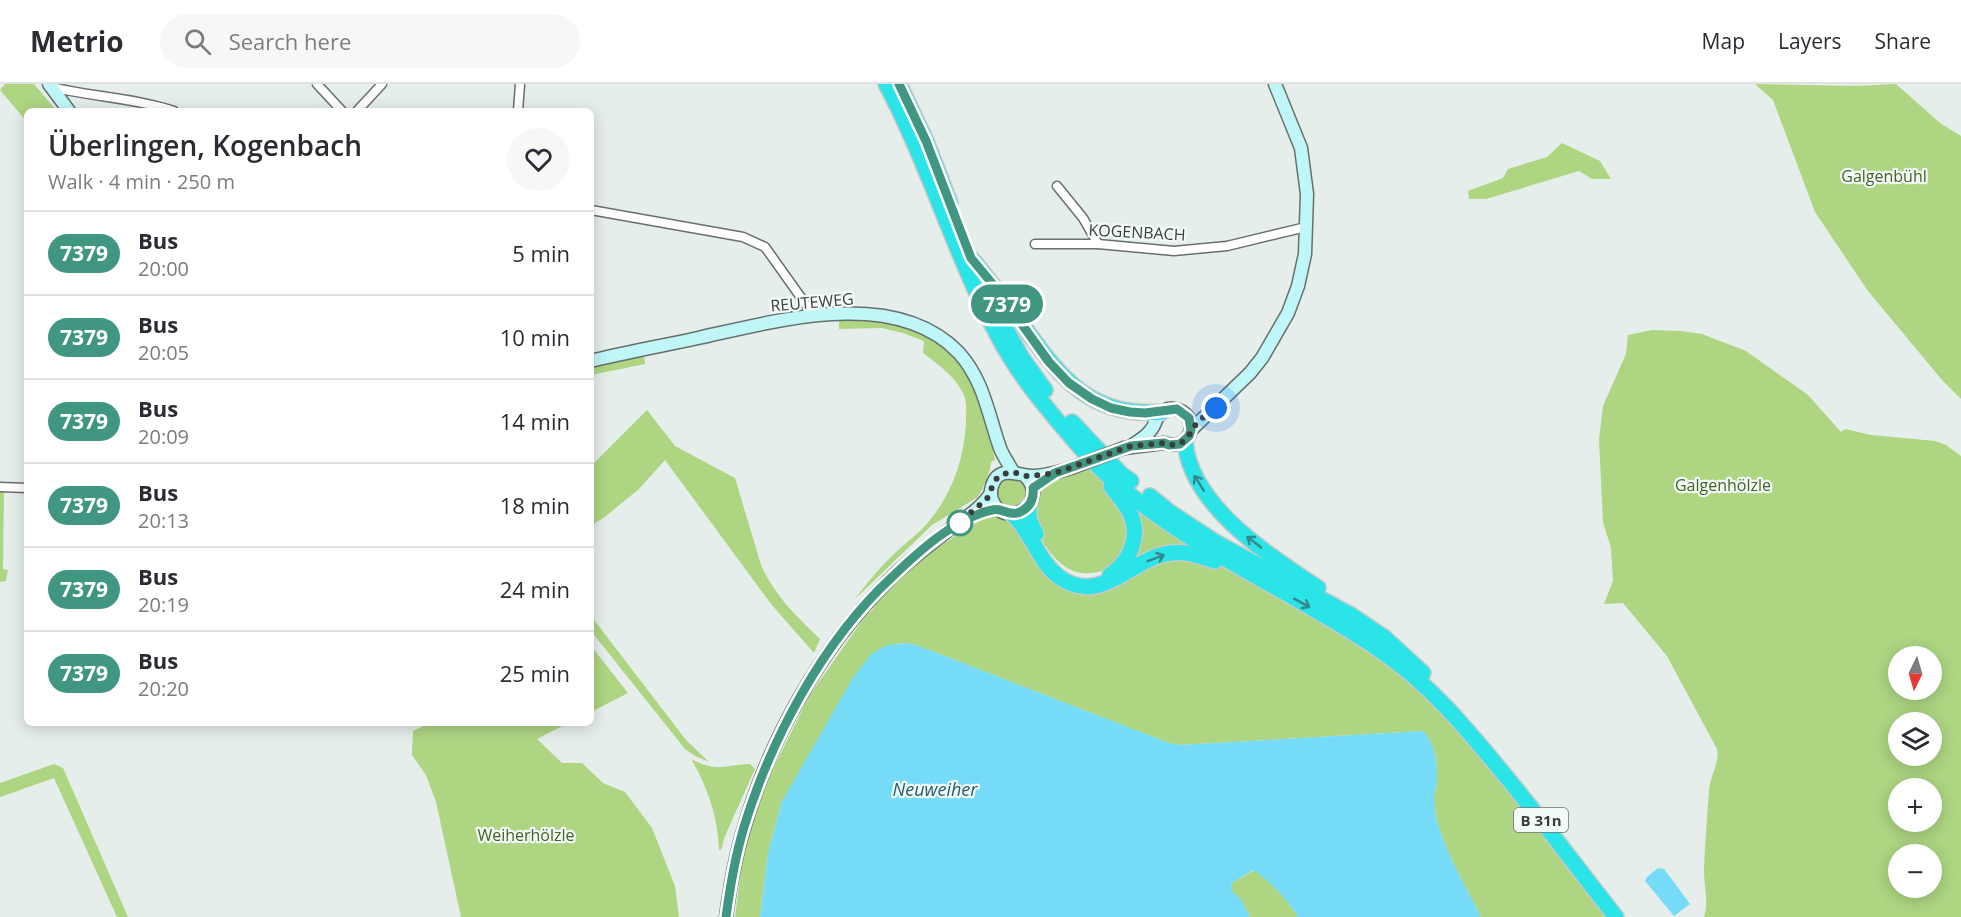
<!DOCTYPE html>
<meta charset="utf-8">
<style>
:root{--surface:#fff;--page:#f7f7f7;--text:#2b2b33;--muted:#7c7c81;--line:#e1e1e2}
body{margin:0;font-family:"Open Sans",sans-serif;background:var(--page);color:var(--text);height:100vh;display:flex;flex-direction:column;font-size:22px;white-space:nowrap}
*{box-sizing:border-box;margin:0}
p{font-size:20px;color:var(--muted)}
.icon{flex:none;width:33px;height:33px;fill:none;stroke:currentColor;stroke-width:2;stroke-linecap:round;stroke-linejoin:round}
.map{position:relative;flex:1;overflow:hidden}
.drawer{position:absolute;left:24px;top:24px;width:570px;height:618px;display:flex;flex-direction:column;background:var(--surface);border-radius:9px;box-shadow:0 3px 15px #0003}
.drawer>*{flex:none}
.badge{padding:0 12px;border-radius:20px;font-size:21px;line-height:39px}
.needle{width:39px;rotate:185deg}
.controls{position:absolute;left:1888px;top:562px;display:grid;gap:12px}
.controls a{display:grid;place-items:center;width:54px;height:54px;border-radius:50%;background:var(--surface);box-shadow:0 3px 15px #0003;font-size:30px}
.you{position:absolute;width:30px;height:30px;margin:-15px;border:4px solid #fff;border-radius:50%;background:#1a73e8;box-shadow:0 0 0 9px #1a73e833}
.map>.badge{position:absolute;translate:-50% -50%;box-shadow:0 0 0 3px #fff}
.round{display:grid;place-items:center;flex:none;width:63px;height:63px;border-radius:32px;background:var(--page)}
.headline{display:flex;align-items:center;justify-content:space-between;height:102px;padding:0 24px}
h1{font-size:28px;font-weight:600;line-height:45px}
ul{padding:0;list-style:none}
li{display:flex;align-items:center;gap:18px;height:84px;padding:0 24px;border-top:2px solid var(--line)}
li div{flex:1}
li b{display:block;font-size:22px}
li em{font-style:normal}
li .badge{min-width:66px;font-weight:700;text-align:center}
header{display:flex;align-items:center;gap:36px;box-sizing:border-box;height:84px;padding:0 30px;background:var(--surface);border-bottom:2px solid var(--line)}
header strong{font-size:28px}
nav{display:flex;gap:33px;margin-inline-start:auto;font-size:21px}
.search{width:420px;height:54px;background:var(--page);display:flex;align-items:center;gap:15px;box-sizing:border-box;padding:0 21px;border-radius:33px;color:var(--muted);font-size:22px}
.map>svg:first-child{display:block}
.green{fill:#add582;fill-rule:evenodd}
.water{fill:#76dbf7}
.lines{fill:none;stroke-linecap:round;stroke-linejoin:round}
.street-casing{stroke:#686f6d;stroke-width:11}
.secondary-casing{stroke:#686f6d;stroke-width:15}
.highway-casing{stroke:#c8c9c8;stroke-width:18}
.street{stroke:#fff;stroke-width:8}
.secondary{stroke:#bff7f8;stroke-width:12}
.highway{stroke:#2be4e7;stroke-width:15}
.secondary-bridge-casing{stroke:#686f6d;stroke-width:15;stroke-linecap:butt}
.secondary-bridge{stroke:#bff7f8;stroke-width:12}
.oneway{stroke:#338889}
.line-casing{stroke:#fff;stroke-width:14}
.line{stroke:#419682;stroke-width:9}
.walk{stroke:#3a3d3c;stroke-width:6;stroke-dasharray:0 10.8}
.stop-dot{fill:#fff;stroke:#419682;stroke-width:3}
.labels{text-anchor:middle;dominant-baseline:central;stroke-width:4.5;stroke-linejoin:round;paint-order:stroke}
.shield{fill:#f3fbf8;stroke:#727674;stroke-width:1.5}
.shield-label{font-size:15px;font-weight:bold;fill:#3a3d3c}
.park-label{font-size:16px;fill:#446022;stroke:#f3fbf8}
.street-label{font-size:16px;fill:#3a3d3c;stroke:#f3fbf8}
.water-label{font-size:18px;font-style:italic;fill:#245d6c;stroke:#f3fbf8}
</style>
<header>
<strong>Metrio</strong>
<div class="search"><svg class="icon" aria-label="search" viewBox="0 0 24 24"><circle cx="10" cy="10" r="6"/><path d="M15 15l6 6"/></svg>Search here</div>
<nav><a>Map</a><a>Layers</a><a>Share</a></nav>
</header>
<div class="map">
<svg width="1961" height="833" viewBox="0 0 1961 833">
<rect width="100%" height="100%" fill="#e6eeeb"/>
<g class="green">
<path d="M5,0H34L57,27H27V38L0,6Z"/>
<path d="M1755,0L1856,2L1896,0L1940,39L1961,52V315L1942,296L1868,207L1815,128L1773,16Z"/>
<path d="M1562,59L1600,77L1611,95H1592L1579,87L1486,115H1469L1468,107L1503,94L1508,85L1547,73Z"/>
<path d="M839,234C893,235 941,247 972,296C985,316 990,353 995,376L991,378C991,387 983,405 978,413L932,441L855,515C867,499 879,484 894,470C905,459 920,449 930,436C953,408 964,374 966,339C966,330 967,319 964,311C955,292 939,281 923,269L924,257L903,249L882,244L839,245Z"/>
<path d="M1652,246L1681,247L1702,250L1746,267L1808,311L1841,348L1845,345L1871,351L1935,357L1946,361L1961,372V833H1704C1709,817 1704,803 1704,786C1705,760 1707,733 1709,706C1710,692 1720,678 1717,665L1667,572L1623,519L1604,520L1613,497L1611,464L1603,438L1599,356L1603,322L1626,270L1628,251ZM1899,573H1932V606H1899ZM1899,639H1932V672H1899ZM1899,705H1932V738H1899ZM1899,771H1932V804H1899Z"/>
<path d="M644,270L645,280L591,291V281Z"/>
<path d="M647,326L675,362L735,394L761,481C774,511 797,533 820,555L814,569L771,520L665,376L639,405L606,432L591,442V382Z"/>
<path d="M1091,384C1099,395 1110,405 1117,415C1125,427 1131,450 1125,463C1123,468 1118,474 1115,478C1107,489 1089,491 1077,488C1049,481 1022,432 1041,407C1049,397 1078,389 1091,384Z"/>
<path d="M1019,389L1033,413L1043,477L1084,502L1154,473L1233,480L1425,602L1616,833H1481C1465,800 1436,754 1434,718C1433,710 1437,702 1437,695C1438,679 1434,658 1423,647L1181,661L1169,659L919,562L907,559L896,560L782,717L768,769L760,833H735L744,763L750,743L767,697L809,612L866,531L873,525L876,516L922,473L987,432L985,428L994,425L993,400Z"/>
<path d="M4,406L3,485L8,486L6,497L0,498V407Z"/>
<path d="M1133,421L1189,463L1127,480Z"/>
<path d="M591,532L686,656L709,678L695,672L685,665L591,547Z"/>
<path d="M591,562L628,609L591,628Z"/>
<path d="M430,639H568L537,655L562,679H582L603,699L625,708L652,744L675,802L679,833H461L436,718L426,691L412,671L413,647Z"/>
<path d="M691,675C718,689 723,681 750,680L755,685L725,752L721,766H719C718,734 708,703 691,675Z"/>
<path d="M54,680L63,684L128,833H117L54,694L0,713V699Z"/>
<path d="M1254,786C1272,799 1286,814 1298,833H1250L1242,817L1231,806L1232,799Z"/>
</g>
<g class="water">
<path d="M907,559L919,562L1169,659L1181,661L1423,647C1434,658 1438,679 1437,695C1437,702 1433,710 1434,718C1436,754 1465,800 1481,833H1298C1286,814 1272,799 1253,786L1232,799L1231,806L1242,817L1250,833H760L768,769L782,717L854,592L872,569L888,561Z"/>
<path d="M1658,784L1664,785L1690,820L1674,832L1645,797L1647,793Z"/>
</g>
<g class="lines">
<g class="street-casing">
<g id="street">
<path d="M317,0L342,27"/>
<path d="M52,3C92,13 135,14 174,27"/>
<path d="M357,27L382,0"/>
<path d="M518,27L520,0"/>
<path d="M1057,102L1083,134L1098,160"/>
<path d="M591,126L743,153L765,163L807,222L809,233"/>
<path d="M1035,160H1098L1174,167L1227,162L1306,143"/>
<path d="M0,403L27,404"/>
</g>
</g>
<g class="secondary-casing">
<g id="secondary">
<path d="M49,0L69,27"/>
<path d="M591,277C626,268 662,262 698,254C776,237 895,202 959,269C984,297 988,330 1000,364C1003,372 1009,380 1013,388"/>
<path d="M1191,346L1250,289L1262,274L1288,229L1298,202L1305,170L1307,110L1301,64L1275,0"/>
<path d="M1124,364L1164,359C1182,366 1196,351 1189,334C1181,323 1164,320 1157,334C1155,339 1154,343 1150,347C1146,353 1138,357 1131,362"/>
<path d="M1025,392C1050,416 1010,446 994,420C991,415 990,408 992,402C999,379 1020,393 1035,392C1048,391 1059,388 1071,384"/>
<path d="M726,833C730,803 735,773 744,744C770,655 821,563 887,498C905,479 926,464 946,448C962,436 980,426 991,409"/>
</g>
</g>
<g class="highway-casing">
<g id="highway">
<path d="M886,0C929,81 954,169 997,250C1018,291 1048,326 1078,361C1159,454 1278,497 1378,565C1428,598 1466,644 1503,689C1542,736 1578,785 1616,833"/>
<path d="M899,0L926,57L950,119"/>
<path d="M971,174C989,195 1005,217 1022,240C1060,293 1090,334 1162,328"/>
<path d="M994,224L1022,274L1045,306"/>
<path d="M1072,338L1121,390L1131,397"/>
<path d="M1185,357C1190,422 1269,471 1318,504"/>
<path d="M1150,412L1171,429L1217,459L1351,531L1385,554L1423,589"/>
<path d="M1029,421V435L1036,450"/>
<path d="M1012,430C1032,448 1037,476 1059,493C1101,523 1131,474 1170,469C1186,467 1200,472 1215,477"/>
<path d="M1110,491C1130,478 1141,452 1130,429C1125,419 1117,411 1111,402"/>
</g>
</g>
<use href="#street" class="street"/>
<use href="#secondary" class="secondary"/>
<use href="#highway" class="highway"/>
<g class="secondary-bridge-casing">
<path id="secondary-bridge" d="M1071,384L1124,364"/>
</g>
<use href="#secondary-bridge" class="secondary-bridge"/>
</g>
<defs><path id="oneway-shaft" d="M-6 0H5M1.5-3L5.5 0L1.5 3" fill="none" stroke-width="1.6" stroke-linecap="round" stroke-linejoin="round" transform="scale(1.5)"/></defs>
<g class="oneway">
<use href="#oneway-shaft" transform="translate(1199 399) rotate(-122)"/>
<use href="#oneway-shaft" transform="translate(1254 458) rotate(-142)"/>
<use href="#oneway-shaft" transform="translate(1156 474) rotate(-21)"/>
<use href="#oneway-shaft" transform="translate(1302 519) rotate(29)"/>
</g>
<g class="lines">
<g class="line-casing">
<path id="line" d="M726,833C730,803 735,773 744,743C771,655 823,557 891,494C918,468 955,434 992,426C1003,423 1010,434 1022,427C1031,422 1034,414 1033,404L1055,389L1131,362L1164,359L1169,361L1180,360L1189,352L1191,346L1189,334L1177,325L1145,329L1130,328L1111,324L1092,315L1069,299L1049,278L995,203L971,174L926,57L899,0"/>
</g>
<use href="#line" class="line"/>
<path class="walk" d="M960,439L957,440L987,415L995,396L1003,390L1013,388L1025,392H1031L1055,389L1131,362L1164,359L1169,361L1180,360L1189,352L1191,346L1200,336L1216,324"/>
</g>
<circle class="stop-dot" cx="960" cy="439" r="12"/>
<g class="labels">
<rect class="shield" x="1514" y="724" width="54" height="24" rx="4.5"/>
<g class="shield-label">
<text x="1541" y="736">B 31n</text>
</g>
<g class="park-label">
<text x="1884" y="92">Galgenbühl</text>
<text x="1723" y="401">Galgenhölzle</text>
<text x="526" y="751">Weiherhölzle</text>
</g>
<g class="street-label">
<text transform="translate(1137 148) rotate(3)">KOGENBACH</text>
<text transform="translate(812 218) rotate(-5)">REUTEWEG</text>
</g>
<g class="water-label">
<text x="935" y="705">Neuweiher</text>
</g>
</g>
</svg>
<div class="controls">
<a><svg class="needle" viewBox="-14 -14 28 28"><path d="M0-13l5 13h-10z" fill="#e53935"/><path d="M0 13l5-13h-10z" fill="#7c7c81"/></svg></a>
<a><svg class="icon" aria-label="layers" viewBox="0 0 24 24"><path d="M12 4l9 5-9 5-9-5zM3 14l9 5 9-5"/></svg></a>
<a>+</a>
<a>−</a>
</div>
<div class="you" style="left:1216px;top:324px"></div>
<b class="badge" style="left:1007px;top:220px;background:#419682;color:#fff">7379</b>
<section class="drawer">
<div class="headline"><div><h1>Überlingen, Kogenbach</h1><p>Walk · 4 min · 250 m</p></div><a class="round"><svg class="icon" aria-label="heart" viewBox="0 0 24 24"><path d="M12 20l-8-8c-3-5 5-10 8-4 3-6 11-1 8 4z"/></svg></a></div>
<ul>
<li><span class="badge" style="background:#419682;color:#fff">7379</span><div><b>Bus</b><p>20:00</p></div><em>5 min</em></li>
<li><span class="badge" style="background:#419682;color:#fff">7379</span><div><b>Bus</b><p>20:05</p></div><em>10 min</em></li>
<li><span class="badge" style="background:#419682;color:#fff">7379</span><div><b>Bus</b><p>20:09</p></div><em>14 min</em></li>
<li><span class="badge" style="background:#419682;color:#fff">7379</span><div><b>Bus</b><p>20:13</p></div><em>18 min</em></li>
<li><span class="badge" style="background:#419682;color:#fff">7379</span><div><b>Bus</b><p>20:19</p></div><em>24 min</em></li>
<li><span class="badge" style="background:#419682;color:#fff">7379</span><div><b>Bus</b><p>20:20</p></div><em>25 min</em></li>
</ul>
</section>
</div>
